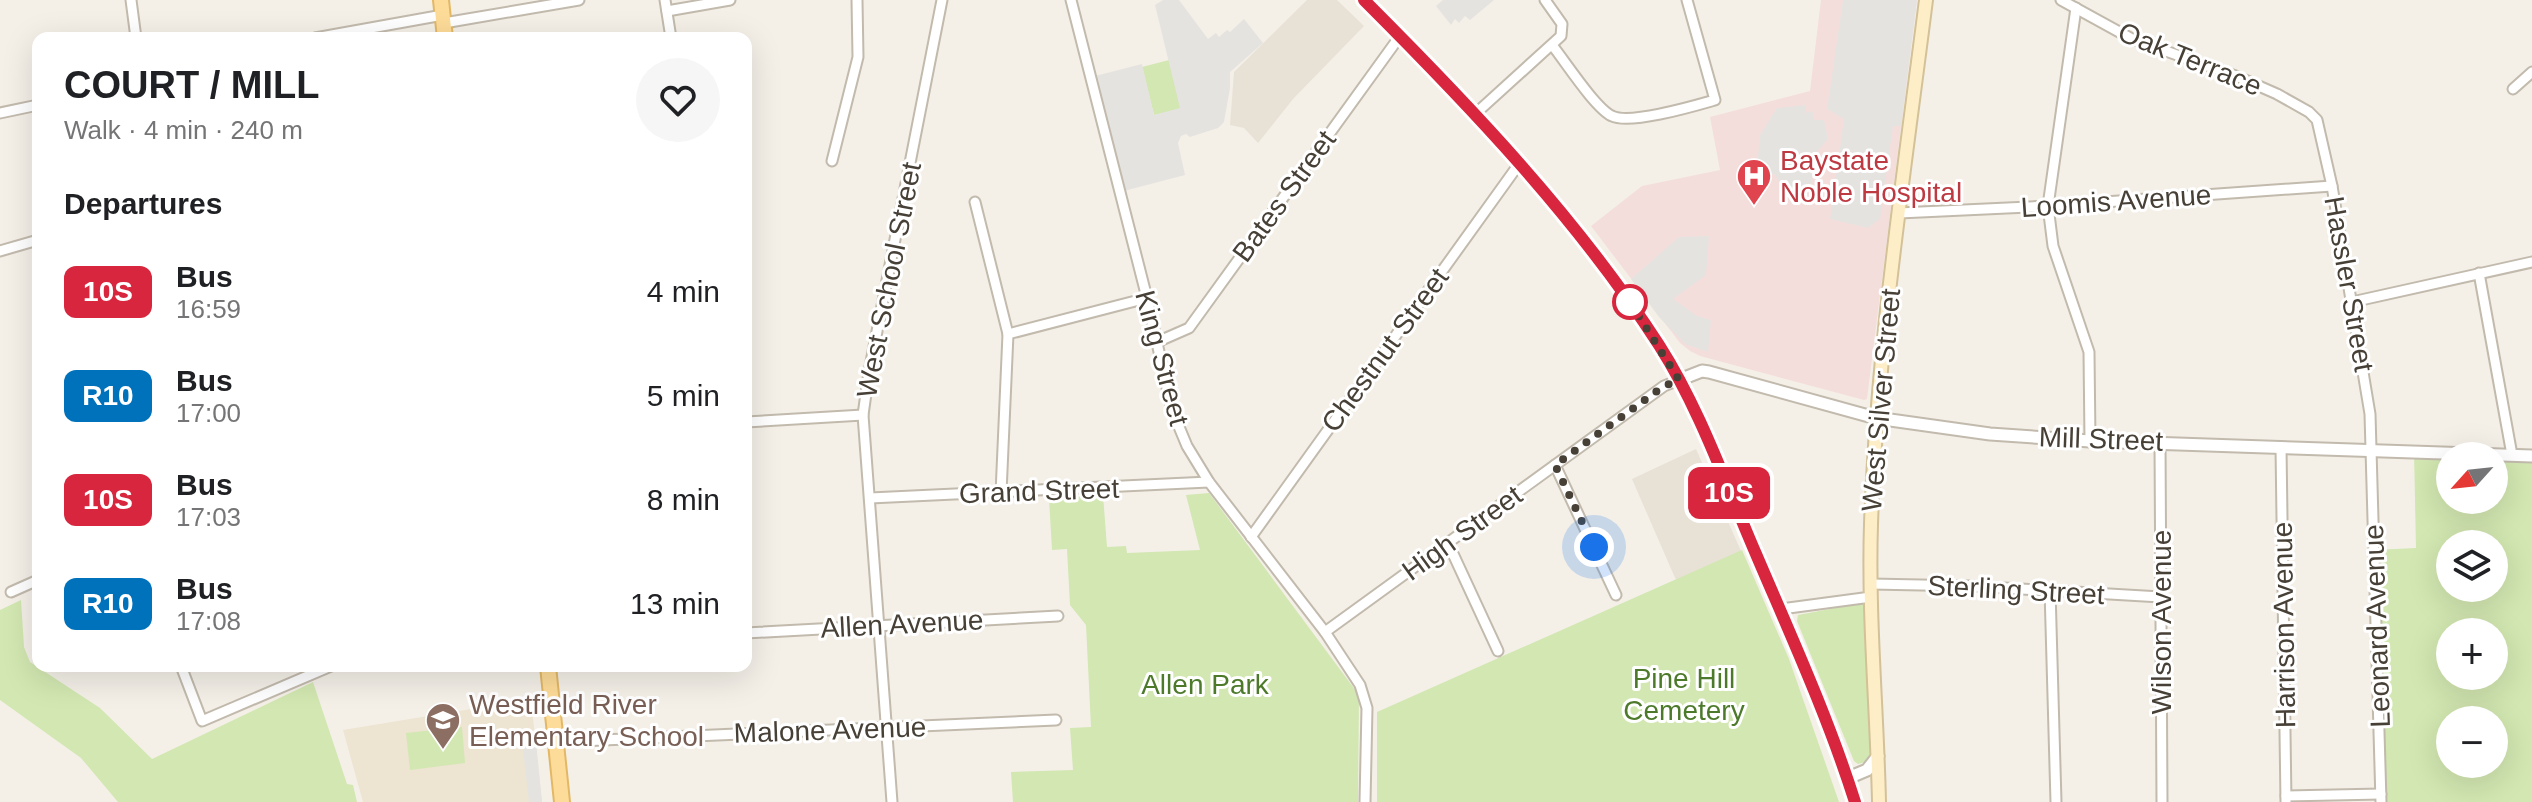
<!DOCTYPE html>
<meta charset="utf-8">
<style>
:root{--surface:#fff;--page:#f6f6f6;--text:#202124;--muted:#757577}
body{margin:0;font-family:Arial,sans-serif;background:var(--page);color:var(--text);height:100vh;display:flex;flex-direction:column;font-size:30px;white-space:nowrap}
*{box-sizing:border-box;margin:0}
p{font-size:26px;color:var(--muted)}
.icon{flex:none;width:44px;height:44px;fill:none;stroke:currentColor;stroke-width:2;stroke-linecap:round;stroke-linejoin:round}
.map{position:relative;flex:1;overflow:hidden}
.panel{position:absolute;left:32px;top:32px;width:720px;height:640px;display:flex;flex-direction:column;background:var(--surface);border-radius:16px;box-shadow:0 8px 32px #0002}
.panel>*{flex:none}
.badge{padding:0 16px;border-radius:12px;font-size:28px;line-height:52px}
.needle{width:52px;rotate:243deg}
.buttons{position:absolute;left:2436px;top:442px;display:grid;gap:16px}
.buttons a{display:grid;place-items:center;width:72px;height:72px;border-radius:50%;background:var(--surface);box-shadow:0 8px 32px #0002;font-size:40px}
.you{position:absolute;width:40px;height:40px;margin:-20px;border:6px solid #fff;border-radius:50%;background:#1a73e8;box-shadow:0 0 0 12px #1a73e833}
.map>.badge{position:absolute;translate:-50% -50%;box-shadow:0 0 0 4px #fff}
h2{padding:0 32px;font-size:30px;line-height:72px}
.round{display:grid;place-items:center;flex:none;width:84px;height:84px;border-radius:42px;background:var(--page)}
.summary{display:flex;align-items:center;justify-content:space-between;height:136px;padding:0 32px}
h1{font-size:38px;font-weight:600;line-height:60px}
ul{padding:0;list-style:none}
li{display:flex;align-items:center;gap:24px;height:104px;padding:0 32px}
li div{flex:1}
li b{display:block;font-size:30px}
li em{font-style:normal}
li .badge{min-width:88px;font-weight:700;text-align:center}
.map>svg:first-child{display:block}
.residential{fill:#e8e1d6}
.education{fill:#ede4d2}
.medical{fill:#f4dedc}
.green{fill:#d2e7b1;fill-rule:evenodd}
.parking{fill:#e5e3e0}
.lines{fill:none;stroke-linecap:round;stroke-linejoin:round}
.minor-casing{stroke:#c2baad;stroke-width:13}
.tertiary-casing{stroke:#c2baad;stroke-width:15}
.secondary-casing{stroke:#d3c198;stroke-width:16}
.primary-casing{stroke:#e2b867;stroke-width:18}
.minor{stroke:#fff;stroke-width:9}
.tertiary{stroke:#fff;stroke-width:11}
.secondary{stroke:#feeec8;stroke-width:12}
.primary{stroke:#fddb98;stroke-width:14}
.line-casing{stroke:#fff;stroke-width:18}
.line{stroke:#d7263d;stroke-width:12}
.walk{stroke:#474037;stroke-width:8;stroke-dasharray:0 14.4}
.stop-dot{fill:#fff;stroke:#d7263d;stroke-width:4}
.labels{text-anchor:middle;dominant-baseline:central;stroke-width:6;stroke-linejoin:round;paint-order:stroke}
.street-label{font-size:28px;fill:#474037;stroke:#fff}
.health-label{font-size:28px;fill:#be3a42;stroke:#fff;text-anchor:start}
.park-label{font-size:28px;fill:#4c792a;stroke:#fff}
.education-label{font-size:28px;fill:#785e54;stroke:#fff;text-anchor:start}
</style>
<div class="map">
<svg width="2532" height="802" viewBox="0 0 2532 802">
<rect width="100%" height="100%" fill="#f4f0e8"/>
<g class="residential">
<path d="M1307,0H1337L1364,26L1293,99L1258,143L1244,128L1230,125L1234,72Z"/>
<path d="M1696,449L1741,551L1676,580L1632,479Z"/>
</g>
<path class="education" d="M531,699L542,802H363L343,730Z"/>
<path class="medical" d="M1821,0H1917L1867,399L1864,400L1700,356L1690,351L1680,343L1591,226L1642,186L1720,170L1710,117L1810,91Z"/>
<g class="green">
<path d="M1169,60L1181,109L1154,115L1142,67Z"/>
<path d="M2414,451L2532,456V802H2381L2374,550L2416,548ZM2450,456H2494V500H2450ZM2450,544H2494V588H2450ZM2450,632H2494V676H2450ZM2450,720H2494V764H2450Z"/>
<path d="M1209,493L1359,695L1358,802H1013L1011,772L1073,770L1070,728L1091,727L1086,625L1070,605L1067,549L1052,550L1049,498L1103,495L1107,547L1126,546L1127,553L1200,550L1186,495Z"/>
<path d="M1742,550L1789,659L1839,802H1377V712Z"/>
<path d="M21,600L24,647L30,662L100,708L152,759L313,682L347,784L353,785L357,802H118L81,758L0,700V610Z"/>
<path d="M1862,603L1866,606L1870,751L1869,761L1858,764L1854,761L1797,621L1798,615Z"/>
<path d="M462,727L465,763L410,770L406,733Z"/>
</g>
<g class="parking">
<path d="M1163,0H1179L1208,39L1216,33L1219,37L1227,30L1230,32L1244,19L1263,43L1230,72V88L1224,122L1218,128L1190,137L1186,134L1181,136L1178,143L1185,175L1120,192L1091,77L1142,64L1154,115L1180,108L1155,5Z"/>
<path d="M1443,0H1494L1470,20L1465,16L1459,23L1455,19L1451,25L1436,6Z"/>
<path d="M1843,0H1917L1901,126H1893L1880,219L1868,228L1830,219L1844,119L1827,109Z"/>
<path d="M1806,105V113L1813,111L1814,120H1824L1828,139L1815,154L1811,191L1781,185L1775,174L1756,177L1760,135L1777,108Z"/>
<path d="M1709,236L1706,275L1673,299L1697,316L1711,320L1708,352L1685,344L1659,317L1631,279L1679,237Z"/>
<path d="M535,731L542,802H529L521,733Z"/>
</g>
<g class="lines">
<g class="minor-casing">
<g id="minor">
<path d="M131,0L136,38"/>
<path d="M665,0L671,38"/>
<path d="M1071,0L1147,298L1172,410L1187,446L1209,482L1325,632L1360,685L1367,708L1365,802"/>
<path d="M2061,0L2132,39L2236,76L2277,94L2309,112L2317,120L2332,186L2370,414L2381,802"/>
<path d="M2076,8L2048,206L2053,246L2089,352L2090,441"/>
<path d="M667,11L730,0"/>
<path d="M444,23L579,0"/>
<path d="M315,38L443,15"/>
<path d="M1552,45C1565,61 1595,108 1612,116C1630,125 1694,106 1715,100L1687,0"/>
<path d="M2513,89L2532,72"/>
<path d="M0,113L38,105"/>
<path d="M1474,115L1561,36L1562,24L1545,0"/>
<path d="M832,161L858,57L857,0"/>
<path d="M975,202L1008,334L1001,493"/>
<path d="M1899,213L2048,206L2332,186"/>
<path d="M0,251L38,240"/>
<path d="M2479,273L2512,455"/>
<path d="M2352,302L2532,262"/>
<path d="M1008,334L1147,298"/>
<path d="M1157,342L1189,328L1400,36"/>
<path d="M746,422L863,415"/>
<path d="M2160,442L2162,802"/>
<path d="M2281,447L2286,802"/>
<path d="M1555,465L1616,595"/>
<path d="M870,498L1209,482"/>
<path d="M1251,537L1519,164"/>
<path d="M1448,543L1498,651"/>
<path d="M1871,584L1971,586L2161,597"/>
<path d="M2050,590L2056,802"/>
<path d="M11,592L38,580"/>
<path d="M1781,609L1871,597"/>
<path d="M1325,632L1664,386L1679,380"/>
<path d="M746,633L1058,616"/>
<path d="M181,666L202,721L331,666"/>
<path d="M557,742L1056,720"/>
<path d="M2286,796L2381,794"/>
<path d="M892,802L863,415L869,372L942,0"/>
</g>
</g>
<g class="tertiary-casing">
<g id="tertiary">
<path d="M1679,380L1702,371L1709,372L1876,418L1990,434L2090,441L2532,456"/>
<path d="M1848,778L1867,770L1878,756"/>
</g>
</g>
<g class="secondary-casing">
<g id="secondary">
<path d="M1364,0C1470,107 1577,218 1659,345C1695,401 1718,466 1744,526C1783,617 1826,707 1855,802"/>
<path d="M1879,802C1877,709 1868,616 1871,524C1877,348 1904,174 1926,0"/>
</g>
</g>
<g class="primary-casing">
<g id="primary">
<path d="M441,0L445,38"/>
<path d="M548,666L562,802"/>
</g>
</g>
<use href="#minor" class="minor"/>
<use href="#tertiary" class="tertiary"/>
<use href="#secondary" class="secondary"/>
<use href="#primary" class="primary"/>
</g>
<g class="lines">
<g class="line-casing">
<path id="line" d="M1364,0C1470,106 1577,218 1659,345C1700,409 1726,485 1756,554C1791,636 1828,717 1855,802"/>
</g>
<use href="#line" class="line"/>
<path class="walk" d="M1594,547L1555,465L1664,386L1679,380L1630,302"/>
</g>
<defs>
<g id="hospital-pin" transform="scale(1.8)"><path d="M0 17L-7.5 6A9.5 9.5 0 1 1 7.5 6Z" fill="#e0444e" stroke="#fff"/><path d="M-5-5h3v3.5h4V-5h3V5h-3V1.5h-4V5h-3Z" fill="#fff"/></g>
<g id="school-pin" transform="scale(1.8)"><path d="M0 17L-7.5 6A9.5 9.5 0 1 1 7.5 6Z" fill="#8d6e63" stroke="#fff"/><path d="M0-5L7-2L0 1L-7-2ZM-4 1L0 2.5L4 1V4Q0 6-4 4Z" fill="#fff"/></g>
</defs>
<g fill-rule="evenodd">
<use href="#hospital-pin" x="1754" y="176"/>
<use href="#school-pin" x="443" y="720"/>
</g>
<circle class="stop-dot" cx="1630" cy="302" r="16"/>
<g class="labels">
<g class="street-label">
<text transform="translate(2190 59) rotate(22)">Oak Terrace</text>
<text transform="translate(1284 196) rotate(-54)">Bates Street</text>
<text transform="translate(2116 201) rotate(-4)">Loomis Avenue</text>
<text transform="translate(889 280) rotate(-79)">West School Street</text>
<text transform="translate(2349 284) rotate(80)">Hassler Street</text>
<text transform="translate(1385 350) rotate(-54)">Chestnut Street</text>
<text transform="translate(1162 358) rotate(75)">King Street</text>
<text transform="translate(1881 400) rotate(-85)">West Silver Street</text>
<text transform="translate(2101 439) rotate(2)">Mill Street</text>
<text transform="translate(1039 491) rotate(-2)">Grand Street</text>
<text transform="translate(1462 533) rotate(-36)">High Street</text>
<text transform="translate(2016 590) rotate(3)">Sterling Street</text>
<text transform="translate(2161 622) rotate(-90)">Wilson Avenue</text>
<text transform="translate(902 624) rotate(-3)">Allen Avenue</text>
<text transform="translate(2284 625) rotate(-91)">Harrison Avenue</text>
<text transform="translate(2377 626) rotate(-92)">Leonard Avenue</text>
<text transform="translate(830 730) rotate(-2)">Malone Avenue</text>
</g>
<g class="health-label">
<text x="1780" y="160">Baystate<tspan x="1780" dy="32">Noble Hospital</tspan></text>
</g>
<g class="park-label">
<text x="1684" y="678">Pine Hill<tspan x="1684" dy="32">Cemetery</tspan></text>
<text x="1205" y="684">Allen Park</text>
</g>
<g class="education-label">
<text x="469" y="704">Westfield River<tspan x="469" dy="32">Elementary School</tspan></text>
</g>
</g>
</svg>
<div class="buttons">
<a><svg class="needle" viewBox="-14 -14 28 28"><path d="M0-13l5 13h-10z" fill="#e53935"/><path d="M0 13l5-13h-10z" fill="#757577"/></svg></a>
<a><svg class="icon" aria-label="layers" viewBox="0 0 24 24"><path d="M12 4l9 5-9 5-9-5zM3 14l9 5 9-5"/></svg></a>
<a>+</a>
<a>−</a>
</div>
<div class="you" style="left:1594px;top:547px"></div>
<b class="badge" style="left:1729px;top:493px;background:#d7263d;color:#fff">10S</b>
<section class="panel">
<div class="summary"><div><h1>COURT / MILL</h1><p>Walk · 4 min · 240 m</p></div><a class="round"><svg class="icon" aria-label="heart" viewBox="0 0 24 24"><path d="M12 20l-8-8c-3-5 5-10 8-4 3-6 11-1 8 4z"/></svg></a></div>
<h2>Departures</h2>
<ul>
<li><span class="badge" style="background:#d7263d;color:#fff">10S</span><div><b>Bus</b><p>16:59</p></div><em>4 min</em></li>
<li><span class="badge" style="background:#0072bc;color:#fff">R10</span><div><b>Bus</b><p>17:00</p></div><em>5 min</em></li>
<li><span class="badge" style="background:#d7263d;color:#fff">10S</span><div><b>Bus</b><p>17:03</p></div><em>8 min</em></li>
<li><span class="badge" style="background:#0072bc;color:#fff">R10</span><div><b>Bus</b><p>17:08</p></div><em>13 min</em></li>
</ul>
</section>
</div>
